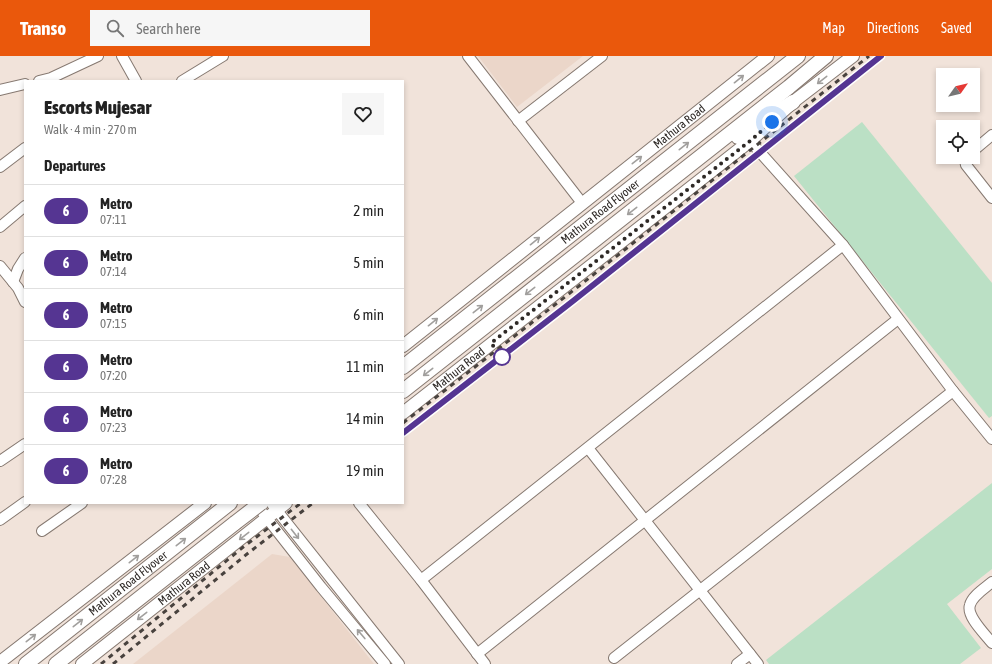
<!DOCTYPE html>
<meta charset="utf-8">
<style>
:root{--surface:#fff;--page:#f6f6f6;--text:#222;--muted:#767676;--line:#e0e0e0;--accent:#ea580c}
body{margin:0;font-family:"Asap Condensed",sans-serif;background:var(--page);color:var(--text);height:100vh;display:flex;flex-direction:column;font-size:15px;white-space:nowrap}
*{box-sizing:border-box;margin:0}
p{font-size:13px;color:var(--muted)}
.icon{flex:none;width:22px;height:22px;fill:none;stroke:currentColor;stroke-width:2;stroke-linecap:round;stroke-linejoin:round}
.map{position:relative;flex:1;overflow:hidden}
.sheet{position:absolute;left:24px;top:24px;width:380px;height:424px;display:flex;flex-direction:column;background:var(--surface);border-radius:0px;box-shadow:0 2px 6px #0003}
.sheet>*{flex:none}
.badge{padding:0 8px;border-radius:13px;font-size:14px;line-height:26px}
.needle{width:26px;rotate:56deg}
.tools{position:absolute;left:936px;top:12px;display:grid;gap:8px}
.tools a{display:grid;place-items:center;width:44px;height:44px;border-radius:0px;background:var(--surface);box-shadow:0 2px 6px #0003;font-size:20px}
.you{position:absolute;width:20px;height:20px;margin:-10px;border:3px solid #fff;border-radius:50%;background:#1a73e8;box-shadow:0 0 0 6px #1a73e833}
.map>.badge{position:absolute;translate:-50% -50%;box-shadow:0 0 0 2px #fff}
h2{padding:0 20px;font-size:15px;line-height:36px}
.round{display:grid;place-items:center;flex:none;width:42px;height:42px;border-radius:0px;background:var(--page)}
.head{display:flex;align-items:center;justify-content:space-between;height:68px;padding:0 20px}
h1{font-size:19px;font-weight:800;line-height:30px}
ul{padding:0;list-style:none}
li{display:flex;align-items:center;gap:12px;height:52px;padding:0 20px;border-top:1px solid var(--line)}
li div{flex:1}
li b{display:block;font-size:15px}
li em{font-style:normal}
li .badge{min-width:44px;font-weight:700;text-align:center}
header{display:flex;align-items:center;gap:24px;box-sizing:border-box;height:56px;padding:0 20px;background:var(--accent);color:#fff}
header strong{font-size:19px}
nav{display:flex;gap:22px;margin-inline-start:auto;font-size:14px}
.search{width:280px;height:36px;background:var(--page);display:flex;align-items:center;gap:10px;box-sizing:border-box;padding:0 14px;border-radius:0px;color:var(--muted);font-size:15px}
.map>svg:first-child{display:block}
.built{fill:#ebd6c9}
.green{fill:#bbe0c5}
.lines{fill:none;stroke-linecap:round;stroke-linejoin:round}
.minor-casing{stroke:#867971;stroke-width:12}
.major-casing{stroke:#867971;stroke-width:14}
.highway-casing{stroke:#867971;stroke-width:16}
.minor{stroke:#fff;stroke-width:10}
.major{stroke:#fff;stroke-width:12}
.highway{stroke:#fff;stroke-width:14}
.rail{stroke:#48423e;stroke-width:3;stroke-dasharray:5 5;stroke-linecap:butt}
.highway-bridge-casing{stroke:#867971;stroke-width:16;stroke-linecap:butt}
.highway-bridge{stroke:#fff;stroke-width:14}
.oneway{stroke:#a19f9d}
.line-casing{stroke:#fff;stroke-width:9}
.line{stroke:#553592;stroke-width:6}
.walk{stroke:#2e2926;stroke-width:4;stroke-dasharray:0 7.2}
.stop-dot{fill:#fff;stroke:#553592;stroke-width:2}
.labels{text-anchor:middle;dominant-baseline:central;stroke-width:3.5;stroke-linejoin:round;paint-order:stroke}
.street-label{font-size:12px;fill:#2e2926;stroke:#f1e3da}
</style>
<header>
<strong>Transo</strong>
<div class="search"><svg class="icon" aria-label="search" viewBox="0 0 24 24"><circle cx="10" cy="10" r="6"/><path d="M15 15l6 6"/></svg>Search here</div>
<nav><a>Map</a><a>Directions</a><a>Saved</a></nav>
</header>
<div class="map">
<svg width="992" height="608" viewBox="0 0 992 608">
<rect width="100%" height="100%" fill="#f1e3da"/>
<g class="built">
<path d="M478,0H583L517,51Z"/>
<path d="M272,498L290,501L374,608H133Z"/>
</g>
<g class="green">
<path d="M862,66L992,227V360L989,362L794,120Z"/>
<path d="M992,427V513L947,548L981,592L960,608H769L766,604Z"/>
</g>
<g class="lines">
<g class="minor-casing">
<g id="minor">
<path d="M122,0L136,25"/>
<path d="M468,0L582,147"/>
<path d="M39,25L51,22L98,0"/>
<path d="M182,25L223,0"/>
<path d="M0,34L25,28"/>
<path d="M518,65L602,0"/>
<path d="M750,85L843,189L953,335L992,383"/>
<path d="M973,95L992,79"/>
<path d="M966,101L965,104L966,109L992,142"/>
<path d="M0,111L25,92"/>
<path d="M0,171L25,150"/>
<path d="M0,210L18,232L25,246"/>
<path d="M13,226L18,213L25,202"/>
<path d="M588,392L758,608"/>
<path d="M0,405L25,388"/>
<path d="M255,447L321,531L385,608"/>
<path d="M271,447L399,608"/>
<path d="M359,447L421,524L485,608"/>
<path d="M0,464L25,446"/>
<path d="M42,475L82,447"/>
<path d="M421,524L843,189"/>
<path d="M992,526C985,532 972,540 970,549C966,560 985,578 992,587"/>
<path d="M477,598L898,263"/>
<path d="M614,602L953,335"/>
<path d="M737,608L750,598"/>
</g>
</g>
<g class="major-casing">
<g id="major">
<path id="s1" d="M403,290L768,0"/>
<path id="s2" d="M403,357L750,85L793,46L853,0"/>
<path d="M0,606L205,447"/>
<path id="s3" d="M82,608L286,447"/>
</g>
</g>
<g class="highway-casing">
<g id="highway">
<path d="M738,81L793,46"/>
<path id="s4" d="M403,311L798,0"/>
<path d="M403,335L789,31L826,0"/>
<path id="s5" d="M26,608L230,447"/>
<path d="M56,608L235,467"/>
</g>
</g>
<use href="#minor" class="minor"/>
<use href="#major" class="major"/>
<use href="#highway" class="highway"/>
<g class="rail">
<path d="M403,367L579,230L869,0"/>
<path d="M403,377L584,236L881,0"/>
<path d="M101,608L242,492L301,447"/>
<path d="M113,608L247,498L313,447"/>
</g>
<g class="highway-bridge-casing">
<path id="highway-bridge" d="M235,467L261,447"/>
</g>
<use href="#highway-bridge" class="highway-bridge"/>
</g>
<defs><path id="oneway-shaft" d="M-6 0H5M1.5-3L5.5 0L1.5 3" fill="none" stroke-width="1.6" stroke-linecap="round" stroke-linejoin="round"/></defs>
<g class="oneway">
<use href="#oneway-shaft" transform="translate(739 23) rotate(-39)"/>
<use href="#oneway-shaft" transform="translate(822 24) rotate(142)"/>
<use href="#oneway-shaft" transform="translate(684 90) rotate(-38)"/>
<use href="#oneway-shaft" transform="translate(637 104) rotate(-38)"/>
<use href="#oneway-shaft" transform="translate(632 155) rotate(142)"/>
<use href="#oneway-shaft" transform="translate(535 185) rotate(-39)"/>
<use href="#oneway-shaft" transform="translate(530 235) rotate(142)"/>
<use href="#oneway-shaft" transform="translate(478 253) rotate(-38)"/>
<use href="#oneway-shaft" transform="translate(433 266) rotate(-39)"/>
<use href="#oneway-shaft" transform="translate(428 316) rotate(142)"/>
<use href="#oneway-shaft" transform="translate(295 478) rotate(52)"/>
<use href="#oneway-shaft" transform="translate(244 480) rotate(142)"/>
<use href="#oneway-shaft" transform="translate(181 486) rotate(-38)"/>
<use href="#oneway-shaft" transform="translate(134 503) rotate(-38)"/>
<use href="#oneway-shaft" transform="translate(142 560) rotate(142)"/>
<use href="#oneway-shaft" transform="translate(78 567) rotate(-38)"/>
<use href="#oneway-shaft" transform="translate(361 578) rotate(-130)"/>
<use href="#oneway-shaft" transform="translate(31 582) rotate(-38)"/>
</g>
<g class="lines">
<g class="line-casing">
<path id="line" d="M403,377L573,245L881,0"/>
</g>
<use href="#line" class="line"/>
<path class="walk" d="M502,301L491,287L750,85L772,66"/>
</g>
<circle class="stop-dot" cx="502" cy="301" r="8"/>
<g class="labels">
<g class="street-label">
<text stroke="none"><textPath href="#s1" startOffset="353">Mathura Road</textPath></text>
<text stroke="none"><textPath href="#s4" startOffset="251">Mathura Road Flyover</textPath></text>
<text stroke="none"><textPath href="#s2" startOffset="71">Mathura Road</textPath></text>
<text stroke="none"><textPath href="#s3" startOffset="130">Mathura Road</textPath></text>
<text stroke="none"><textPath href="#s5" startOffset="130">Mathura Road Flyover</textPath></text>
</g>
</g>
</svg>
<div class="tools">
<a><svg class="needle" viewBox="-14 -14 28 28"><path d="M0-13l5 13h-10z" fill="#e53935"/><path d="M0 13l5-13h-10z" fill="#767676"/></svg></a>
<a><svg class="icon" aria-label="locate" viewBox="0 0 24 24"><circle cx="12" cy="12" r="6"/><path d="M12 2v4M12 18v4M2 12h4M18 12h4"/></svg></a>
</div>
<div class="you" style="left:772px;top:66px"></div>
<section class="sheet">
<div class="head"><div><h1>Escorts Mujesar</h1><p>Walk · 4 min · 270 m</p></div><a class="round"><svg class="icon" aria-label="heart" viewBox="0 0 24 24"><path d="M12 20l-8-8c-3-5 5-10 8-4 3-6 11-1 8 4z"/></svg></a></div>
<h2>Departures</h2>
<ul>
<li><span class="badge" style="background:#553592;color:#fff">6</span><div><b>Metro</b><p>07:11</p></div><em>2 min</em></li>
<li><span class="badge" style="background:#553592;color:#fff">6</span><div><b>Metro</b><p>07:14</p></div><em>5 min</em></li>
<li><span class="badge" style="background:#553592;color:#fff">6</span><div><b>Metro</b><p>07:15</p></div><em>6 min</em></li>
<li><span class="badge" style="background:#553592;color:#fff">6</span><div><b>Metro</b><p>07:20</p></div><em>11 min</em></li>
<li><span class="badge" style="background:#553592;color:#fff">6</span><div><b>Metro</b><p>07:23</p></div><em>14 min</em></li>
<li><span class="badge" style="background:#553592;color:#fff">6</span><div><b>Metro</b><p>07:28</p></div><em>19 min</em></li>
</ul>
</section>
</div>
